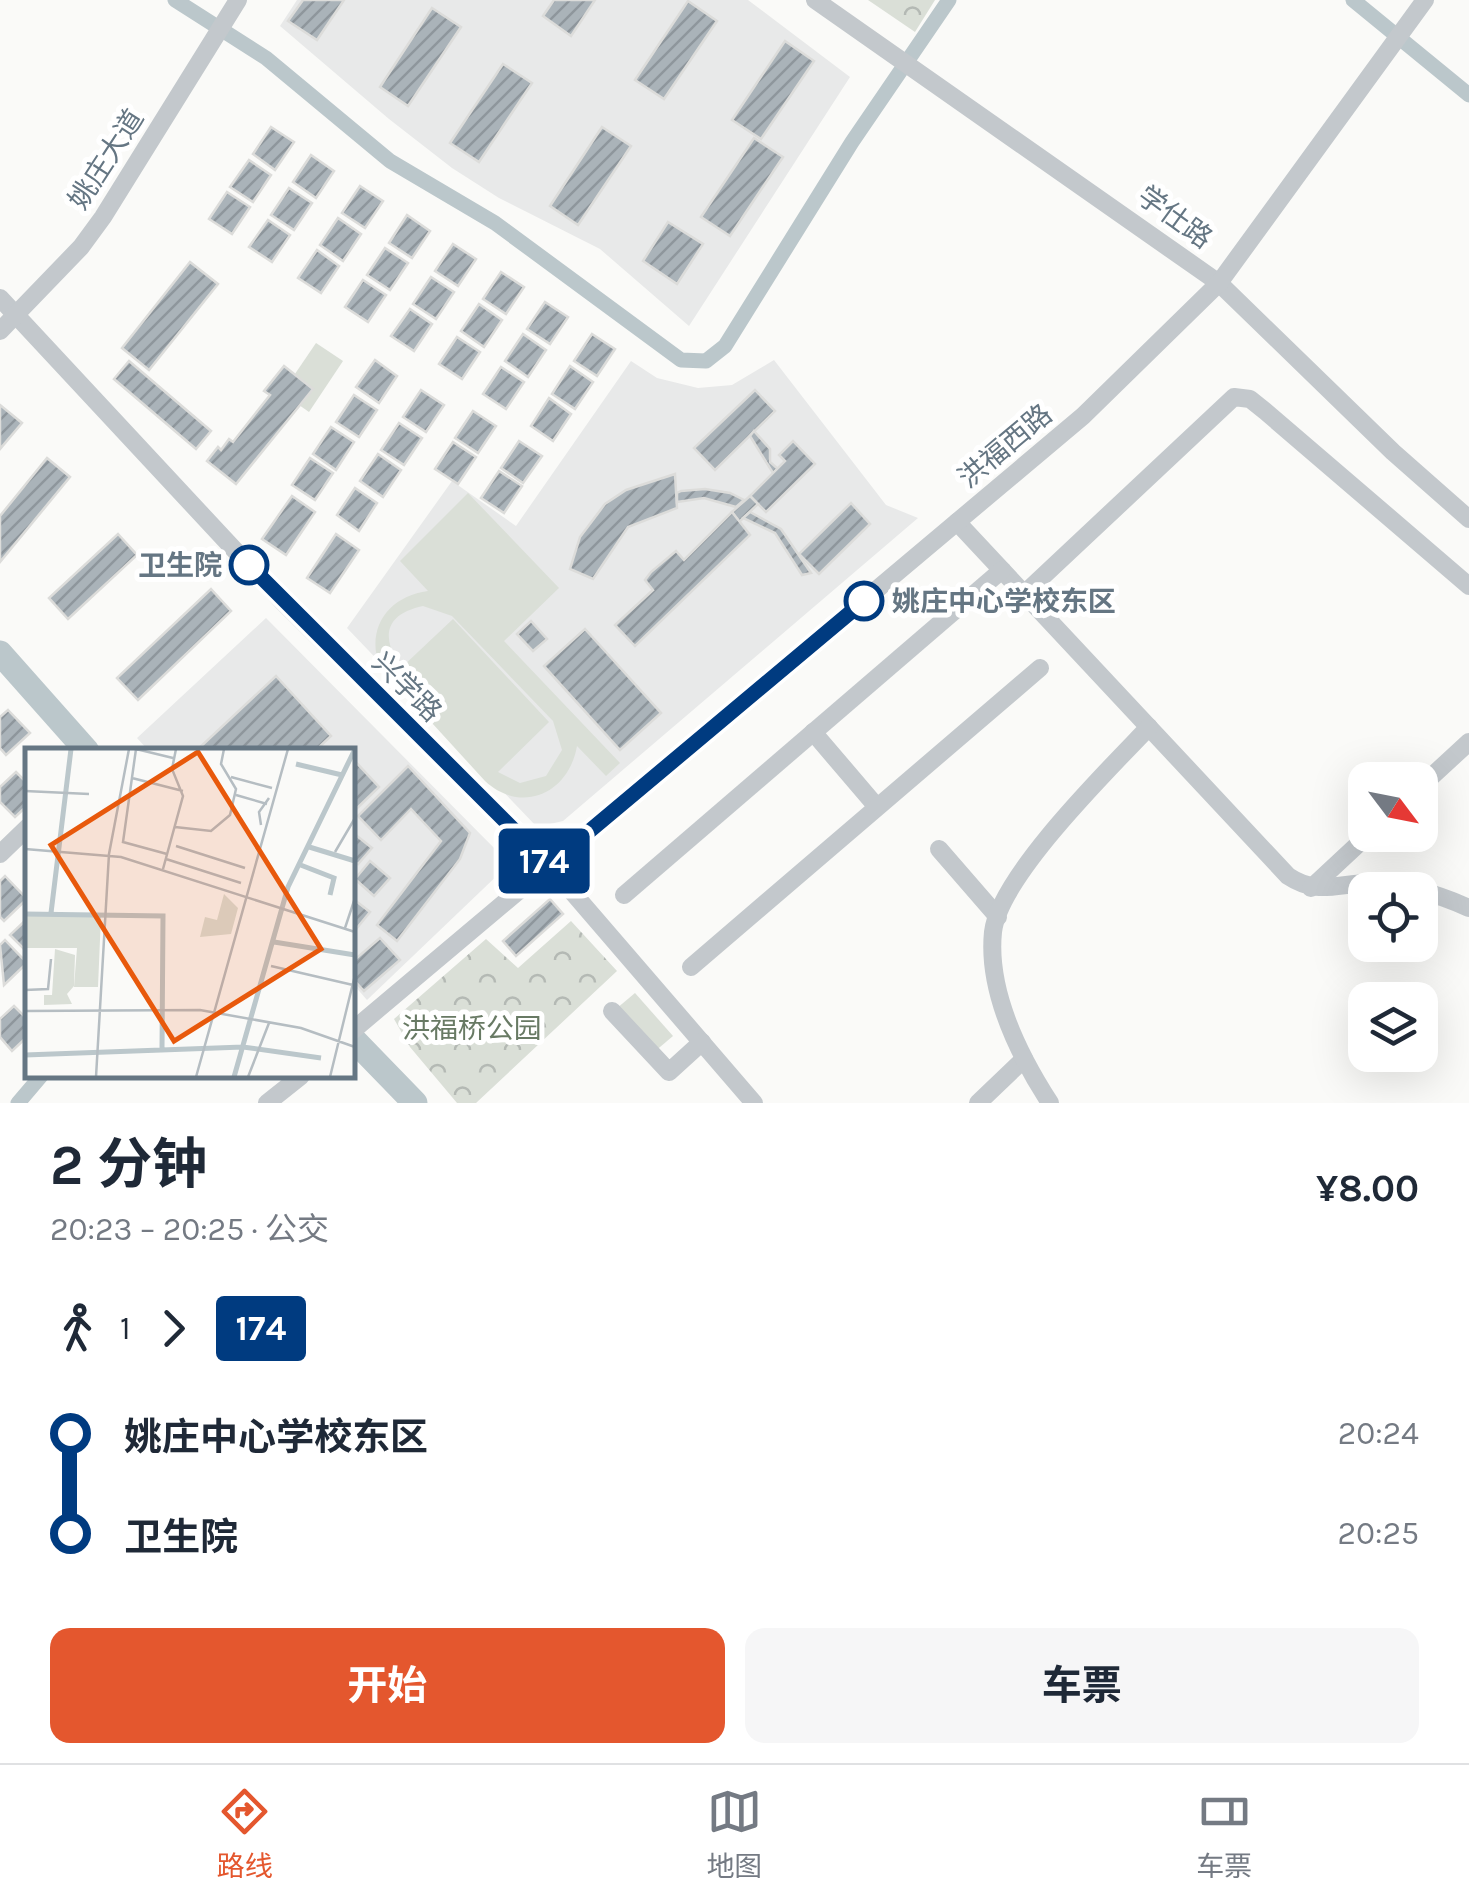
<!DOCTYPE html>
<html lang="zh">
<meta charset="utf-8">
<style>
:root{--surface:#fff;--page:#f6f6f7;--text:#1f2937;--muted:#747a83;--line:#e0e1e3;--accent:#e4572e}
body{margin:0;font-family:Karla,"Noto Sans SC",sans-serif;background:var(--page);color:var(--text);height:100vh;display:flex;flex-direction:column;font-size:38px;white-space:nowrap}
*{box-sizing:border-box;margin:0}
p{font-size:32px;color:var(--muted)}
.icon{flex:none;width:55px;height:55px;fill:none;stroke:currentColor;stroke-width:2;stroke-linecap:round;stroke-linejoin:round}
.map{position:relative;height:1103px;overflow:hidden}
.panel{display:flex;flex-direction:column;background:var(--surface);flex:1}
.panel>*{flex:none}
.badge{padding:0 20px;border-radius:8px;font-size:35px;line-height:65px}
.needle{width:65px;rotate:122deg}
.fabs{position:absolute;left:1348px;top:762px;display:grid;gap:20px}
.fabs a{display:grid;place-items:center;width:90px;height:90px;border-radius:20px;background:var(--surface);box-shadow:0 10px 40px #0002;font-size:50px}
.map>.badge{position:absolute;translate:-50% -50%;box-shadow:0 0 0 5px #fff}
.legs{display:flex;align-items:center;gap:15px;height:110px;padding:0 50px;font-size:32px}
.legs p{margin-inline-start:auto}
.headline{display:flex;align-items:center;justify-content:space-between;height:170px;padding:0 50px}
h1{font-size:55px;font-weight:700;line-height:75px}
.primary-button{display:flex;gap:20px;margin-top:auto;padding:20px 50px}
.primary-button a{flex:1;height:115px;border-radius:20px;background:var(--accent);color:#fff;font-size:40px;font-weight:700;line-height:115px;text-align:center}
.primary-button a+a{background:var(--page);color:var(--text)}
ul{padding:0 50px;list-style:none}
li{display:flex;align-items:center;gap:35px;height:100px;font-size:38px}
li i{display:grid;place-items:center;width:15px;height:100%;margin:0 12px;background:currentColor}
li i::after{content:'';width:25px;height:25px;margin:-12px;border:8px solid;border-radius:50%;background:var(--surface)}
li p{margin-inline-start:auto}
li:first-child i{background:linear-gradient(#0000 50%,currentColor 0)}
li:last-child i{background:linear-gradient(currentColor 50%,#0000 0)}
.tabs{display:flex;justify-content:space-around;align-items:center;height:140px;border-top:2px solid var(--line);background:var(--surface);font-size:28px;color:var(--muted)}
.tabs a{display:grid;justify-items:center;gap:5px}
.tabs .current{color:var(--accent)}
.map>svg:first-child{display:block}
.built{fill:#e8e9e9}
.park{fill:url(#park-crowns)}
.pitch{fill:#dadfd7;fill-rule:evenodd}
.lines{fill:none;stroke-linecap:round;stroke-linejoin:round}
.canal{stroke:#bbc7cb;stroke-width:15}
.river{stroke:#bbc7cb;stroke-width:25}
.building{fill:url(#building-hatch);stroke:#dcdcda;stroke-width:2.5}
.minor{stroke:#c3c8cc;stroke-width:18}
.line-1-casing{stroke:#fff;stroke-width:22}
.line-1{stroke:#003b80;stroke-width:15}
.stop-1-dot{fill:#fff;stroke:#003b80;stroke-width:5}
.labels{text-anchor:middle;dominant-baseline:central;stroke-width:10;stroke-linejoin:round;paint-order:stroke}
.street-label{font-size:28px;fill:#657683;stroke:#fff}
.stop-label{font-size:28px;font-weight:bold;fill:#657683;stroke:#fff;text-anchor:end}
.park-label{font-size:28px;fill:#687a64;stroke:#fff}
.inset-river{fill:none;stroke:#bbc7cb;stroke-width:5}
.inset-road{fill:none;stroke:#b5bdc2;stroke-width:2.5}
.view{fill:#e8590c;fill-opacity:0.15;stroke:#e8590c;stroke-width:5}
.inset-edge{fill:none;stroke:#657683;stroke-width:5}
</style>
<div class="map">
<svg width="1469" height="1103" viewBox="0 0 1469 1103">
<defs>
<pattern id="park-crowns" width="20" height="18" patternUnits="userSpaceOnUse" patternTransform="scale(2.5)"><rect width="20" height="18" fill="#dadfd7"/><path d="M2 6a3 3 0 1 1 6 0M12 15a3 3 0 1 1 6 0" fill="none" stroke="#b4b9b4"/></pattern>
<pattern id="building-hatch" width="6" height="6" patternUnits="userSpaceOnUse" patternTransform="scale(2.5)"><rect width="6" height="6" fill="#aab3b9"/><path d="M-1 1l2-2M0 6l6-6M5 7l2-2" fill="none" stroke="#8e969c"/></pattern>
</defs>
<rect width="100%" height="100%" fill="#fafaf8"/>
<g class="built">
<path d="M297,0H748L850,77L689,326L600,249L499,198L452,168L389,119L280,26Z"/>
<path d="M774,360L886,505L918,518L563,821L537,827L347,628L452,481L516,526L631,361L657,378L698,388L732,385Z"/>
<path d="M266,618L503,857L505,868L367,1000L353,984L352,751L148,750L137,738Z"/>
</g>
<g class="park">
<path d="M868,0H935L915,32Z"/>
<path d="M571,921L617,971L476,1103H457L410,1047L394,1019L486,939L518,968Z"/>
</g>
<g class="pitch">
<path d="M316,343L343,361L309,412L282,393Z"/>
<path d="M468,493L559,588L504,641L620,763L606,776L577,746C569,793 522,815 485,781L379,665C366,626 390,596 428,591L400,561ZM423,606L452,616L553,721L562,750L546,776L520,783L498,772L549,722L453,619L401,668L442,712C414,688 349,622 423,606Z"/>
<path d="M635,993L673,1036L647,1058L610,1014Z"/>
</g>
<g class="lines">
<g class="canal">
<path d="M175,0L266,58L390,161L495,223L681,360L706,361L725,346L852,142L949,0"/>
<path d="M1353,0L1469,95"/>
<path d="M18,1103L41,1076"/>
</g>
<g class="river">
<path d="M0,653L87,751"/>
<path d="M352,1038L415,1103"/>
</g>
</g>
<g class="building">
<path d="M303,0H344L317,40L288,21Z"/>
<path d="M554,0H595L571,36L543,16Z"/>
<path d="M688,1L717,21L664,99L635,80Z"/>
<path d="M432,8L461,27L408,106L380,87Z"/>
<path d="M785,41L814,61L761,139L732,120Z"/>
<path d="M503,64L532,83L479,162L450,143Z"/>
<path d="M271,127L294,142L275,170L253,154Z"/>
<path d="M602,127L631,146L578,225L550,206Z"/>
<path d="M754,138L783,157L730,236L701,217Z"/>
<path d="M311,155L334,171L316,198L293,182Z"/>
<path d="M249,160L271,175L253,202L230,187Z"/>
<path d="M360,186L383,201L365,228L342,213Z"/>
<path d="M289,188L312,203L294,230L271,215Z"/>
<path d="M227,192L250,207L232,234L209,219Z"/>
<path d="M407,215L430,231L412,258L389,243Z"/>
<path d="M338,218L361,234L343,261L320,245Z"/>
<path d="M268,220L290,235L272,262L249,247Z"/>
<path d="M668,222L703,244L677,284L643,261Z"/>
<path d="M453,244L476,259L458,286L435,271Z"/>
<path d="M385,248L408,263L390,290L367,275Z"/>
<path d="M317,250L339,266L321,293L298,278Z"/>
<path d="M190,262L218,284L149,370L122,348Z"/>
<path d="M501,272L524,287L506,314L483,299Z"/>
<path d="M431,277L454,292L436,319L413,304Z"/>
<path d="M363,280L386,295L368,322L345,307Z"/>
<path d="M545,302L568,317L550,344L527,329Z"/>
<path d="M479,304L502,320L484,347L461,331Z"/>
<path d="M410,309L432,324L414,351L391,336Z"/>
<path d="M523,334L546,350L528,377L505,361Z"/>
<path d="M592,334L615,349L597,376L574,361Z"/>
<path d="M457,337L480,352L462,379L439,364Z"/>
<path d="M375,360L397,376L379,403L356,387Z"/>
<path d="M129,361L211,431L196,449L114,379Z"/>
<path d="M284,366L313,389L236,484L207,461L218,447L221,450L229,439L233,442L270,395L264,391Z"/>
<path d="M570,366L593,382L575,409L552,394Z"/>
<path d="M501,367L524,382L506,409L483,394Z"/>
<path d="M421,390L444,405L426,432L403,417Z"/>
<path d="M755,390L775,411L715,470L694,448Z"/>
<path d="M354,395L377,410L359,437L336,422Z"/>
<path d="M549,398L571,414L553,441L531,426Z"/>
<path d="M0,405L22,423L0,449Z"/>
<path d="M473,411L496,426L478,453L455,438Z"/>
<path d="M399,423L422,438L404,465L381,450Z"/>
<path d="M331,427L354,442L336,470L313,454Z"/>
<path d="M754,431L770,449V462L778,469L773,473L750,436Z"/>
<path d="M519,441L542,456L523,483L501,468Z"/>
<path d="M793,441L815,464L766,512L750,496L785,461L779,455Z"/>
<path d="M453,442L476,457L458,484L435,469Z"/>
<path d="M378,454L401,470L383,497L360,481Z"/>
<path d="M47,458L70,477L0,562V516Z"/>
<path d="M310,458L333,473L315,500L292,485Z"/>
<path d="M499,471L522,486L504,513L481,498Z"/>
<path d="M675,474L677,508L628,527L593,579L570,569L580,537L605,504L626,490Z"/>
<path d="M355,488L377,503L359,531L337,515Z"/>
<path d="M705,489L730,493L744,500L736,507L704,498L677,502V493L681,491Z"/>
<path d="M292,496L315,512L286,555L262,539Z"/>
<path d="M750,496L758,504L739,522L732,512Z"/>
<path d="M851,503L870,524L819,574L799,554Z"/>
<path d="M732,512L750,535L635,646L615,625L653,590L645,580L651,572L676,551L684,560Z"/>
<path d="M750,512L781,529L811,573L802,575L775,533L743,518Z"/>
<path d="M118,534L137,555L68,619L49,598Z"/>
<path d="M336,534L359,550L330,593L307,578Z"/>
<path d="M211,589L231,611L138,700L117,678Z"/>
<path d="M531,621L547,639L533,651L517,634Z"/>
<path d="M585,629L661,713L620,750L544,666Z"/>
<path d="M276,676L331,736L315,751H196Z"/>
<path d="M8,710L30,733L6,755L0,748V717Z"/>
<path d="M352,758L379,787L352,813Z"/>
<path d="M408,766L470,833L460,859L397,941L377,925L441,841L411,809L381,840L358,816Z"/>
<path d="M16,772L28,784V805L15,817L0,802V787Z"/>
<path d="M352,832L372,848L358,864L352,860Z"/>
<path d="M370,861L390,878L374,896L355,879Z"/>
<path d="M5,876L27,899L4,921L0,917V881Z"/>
<path d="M352,898L370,912L352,934Z"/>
<path d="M550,899L563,914L516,956L503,941Z"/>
<path d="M28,918V953L10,935Z"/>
<path d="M380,938L400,960L364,991L352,978V962Z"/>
<path d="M5,940L27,963L4,985L0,945Z"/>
<path d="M14,1006L28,1020V1036L12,1051L0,1037V1019Z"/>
</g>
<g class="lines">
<g class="minor">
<path d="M815,0L1219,283L1393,452L1469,519"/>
<path d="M0,298L283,602L549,865L754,1103"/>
<path d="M0,331L81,247L103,217L238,0"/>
<path d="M957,522L1288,876C1318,896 1338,883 1371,883C1405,884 1438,894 1469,908"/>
<path d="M1024,594L1234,397L1250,399L1265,411L1469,586"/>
<path d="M813,732L877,807"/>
<path d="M1420,787L1469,742"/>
<path d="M939,849L998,917"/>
<path d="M0,854L28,827"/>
<path d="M1311,888L1368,835"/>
<path d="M624,895L1002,570"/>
<path d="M691,967L1040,668"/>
<path d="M612,1011L669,1072L702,1042"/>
<path d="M352,1031L1083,416L1219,283L1425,0"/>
<path d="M267,1103L301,1076"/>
<path d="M978,1103L1024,1059"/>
<path d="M1050,1103C1019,1055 987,991 993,932C999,877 1109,769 1149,727"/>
</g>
</g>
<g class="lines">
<g class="line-1-casing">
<path id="line-1" d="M249,565L549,865L864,601"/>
</g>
<use href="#line-1" class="line-1"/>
</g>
<g class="stop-1-dot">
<circle cx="249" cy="565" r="18"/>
<circle cx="864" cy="601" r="18"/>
</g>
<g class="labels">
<g class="street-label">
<text transform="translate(106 159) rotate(-57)">姚庄大道</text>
<text transform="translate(1175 217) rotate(36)">学仕路</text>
<text transform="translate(1005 446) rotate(-40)">洪福西路</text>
<text transform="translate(407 687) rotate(45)">兴学路</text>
</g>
<g class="stop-label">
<text x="222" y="565">卫生院</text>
<text x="892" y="601" text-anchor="start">姚庄中心学校东区</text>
</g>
<g class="park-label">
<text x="472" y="1028">洪福桥公园</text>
</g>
</g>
<g transform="translate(25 748)">
<rect width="330" height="330" fill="#fafaf8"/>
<path d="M0,168H76L73,239H49L52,200H0Z" fill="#dadfd7"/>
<path d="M199,146L213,160L206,186L175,189L180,169L192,172ZM30,201L50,207L49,238L42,246L47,256L19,257V247H27Z" fill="#dadfd7"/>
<path class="inset-river" d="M271,16L317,27M281,98L330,113M273,116L309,130L305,147M26,165L46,1M0,166L138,168L137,301M249,194L330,207M0,307L218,299L296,310M209,329L263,139L330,1"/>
<path class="inset-road" d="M111,1L98,94L142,106M111,1L148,10M206,29L247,40M107,30L158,43M0,43L64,46M211,47L242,56M236,77L234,64L244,50M150,79L186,83L205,67L211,41L196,16L199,1M151,98L220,120M0,101L96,109L330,184M310,104L330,70M141,111L216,135M138,121L158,48L147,21L151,1M320,180L330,150M246,218L328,237M0,242L23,241L26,211M0,263L175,262L276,280L330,299M71,329L84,106L104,1M171,329L263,1M223,329L244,275M305,329L330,227"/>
<path class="view" d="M173,4L296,201L149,293L26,97Z"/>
<rect width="330" height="330" class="inset-edge"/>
</g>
</svg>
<div class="fabs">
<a><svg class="needle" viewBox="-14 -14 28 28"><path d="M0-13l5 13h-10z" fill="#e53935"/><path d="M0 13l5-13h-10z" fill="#747a83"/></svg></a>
<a><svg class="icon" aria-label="locate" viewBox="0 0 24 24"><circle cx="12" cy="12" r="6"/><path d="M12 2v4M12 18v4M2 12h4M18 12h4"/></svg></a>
<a><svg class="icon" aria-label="layers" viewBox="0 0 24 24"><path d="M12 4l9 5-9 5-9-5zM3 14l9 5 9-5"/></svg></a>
</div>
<b class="badge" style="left:544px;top:861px;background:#003b80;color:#fff">174</b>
</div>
<section class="panel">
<div class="headline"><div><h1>2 分钟</h1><p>20:23 – 20:25 · 公交</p></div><b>¥8.00</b></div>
<div class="legs"><svg class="icon" aria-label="walk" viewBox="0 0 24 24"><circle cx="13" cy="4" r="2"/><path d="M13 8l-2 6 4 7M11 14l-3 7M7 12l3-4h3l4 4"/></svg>1<svg class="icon" aria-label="forward" viewBox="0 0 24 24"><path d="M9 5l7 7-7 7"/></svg><b class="badge" style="background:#003b80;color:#fff">174</b></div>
<ul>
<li><i style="color:#003b80"></i><b>姚庄中心学校东区</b><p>20:24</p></li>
<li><i style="color:#003b80"></i><b>卫生院</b><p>20:25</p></li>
</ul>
<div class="primary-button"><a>开始</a><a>车票</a></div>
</section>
<nav class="tabs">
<a class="current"><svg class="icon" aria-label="directions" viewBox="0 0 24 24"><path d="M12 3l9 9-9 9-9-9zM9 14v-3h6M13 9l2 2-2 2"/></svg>路线</a>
<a><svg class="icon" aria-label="map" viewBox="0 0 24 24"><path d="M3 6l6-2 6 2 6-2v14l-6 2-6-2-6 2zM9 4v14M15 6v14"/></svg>地图</a>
<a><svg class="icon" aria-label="tickets" viewBox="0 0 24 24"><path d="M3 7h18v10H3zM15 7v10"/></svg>车票</a>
</nav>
